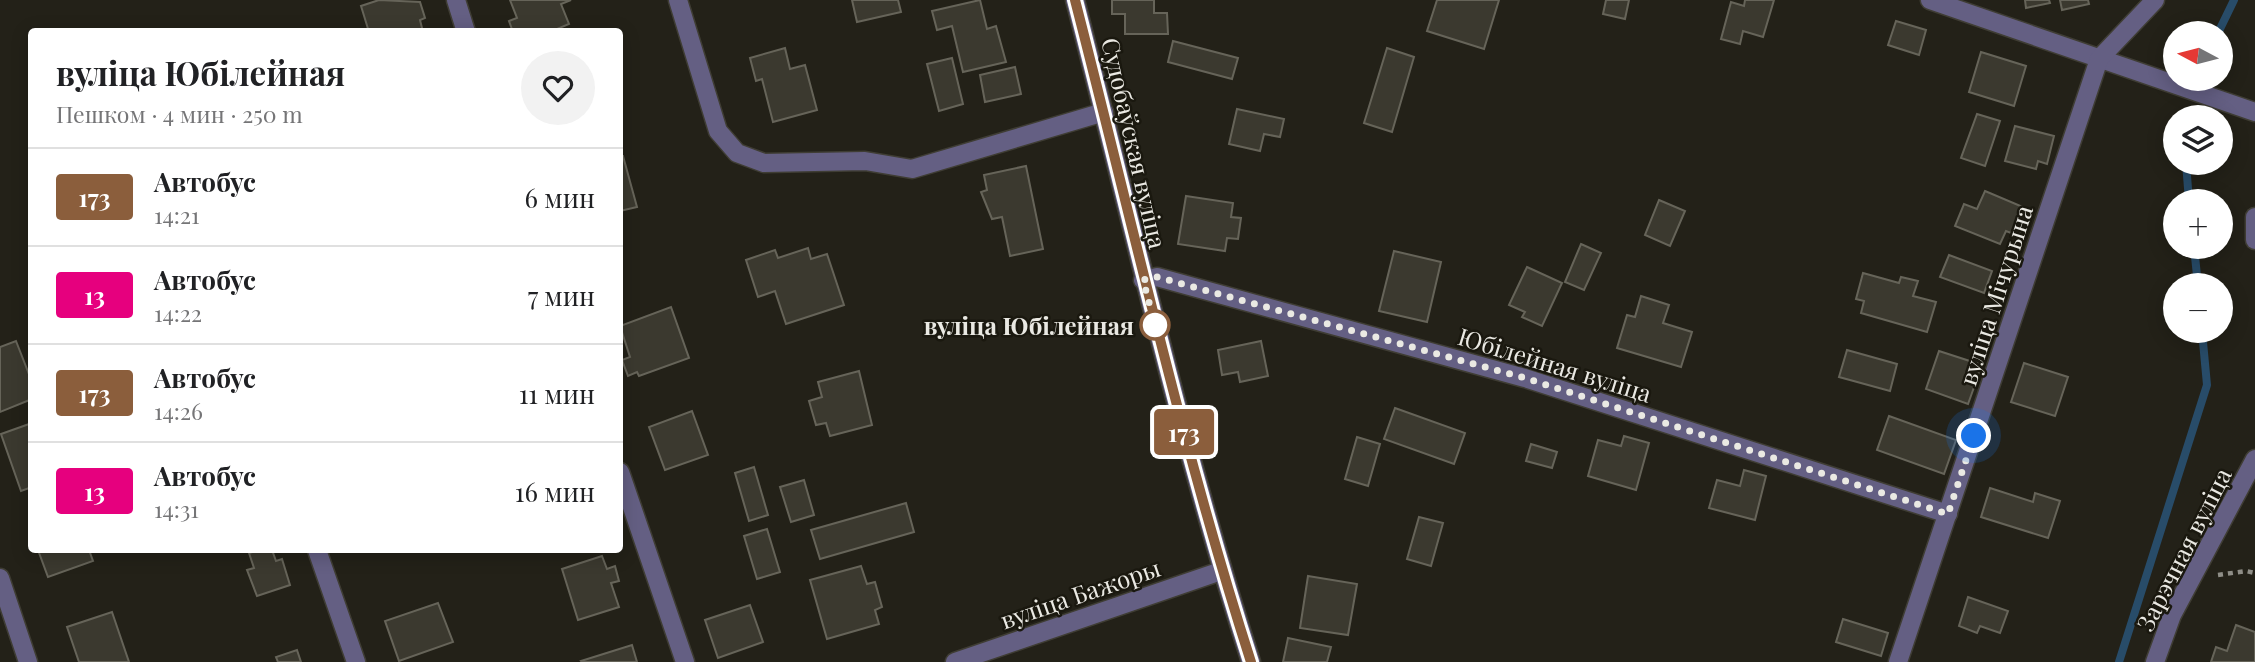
<!DOCTYPE html>
<html lang="ru">
<meta charset="utf-8">
<style>
:root{--surface:#fff;--page:#f2f2f2;--text:#202124;--muted:#757577;--line:#e0e0e0}
body{margin:0;font-family:"Playfair Display",serif;background:var(--page);color:var(--text);height:100vh;display:flex;flex-direction:column;font-size:26px;white-space:nowrap}
*{box-sizing:border-box;margin:0}
p{font-size:23px;color:var(--muted)}
.icon{flex:none;width:38px;height:38px;fill:none;stroke:currentColor;stroke-width:2;stroke-linecap:round;stroke-linejoin:round}
.map{position:relative;flex:1;overflow:hidden}
.details{position:absolute;left:28px;top:28px;width:595px;height:525px;display:flex;flex-direction:column;background:var(--surface);border-radius:7px;box-shadow:0 4px 18px #0003}
.details>*{flex:none}
.badge{padding:0 14px;border-radius:5px;font-size:24px;line-height:46px}
.needle{width:46px;rotate:277deg}
.fabs{position:absolute;left:2163px;top:21px;display:grid;gap:14px}
.fabs a{display:grid;place-items:center;width:70px;height:70px;border-radius:50%;background:var(--surface);box-shadow:0 4px 18px #0003;font-size:35px}
.you{position:absolute;width:35px;height:35px;margin:-18px;border:5px solid #fff;border-radius:50%;background:#1a73e8;box-shadow:0 0 0 10px #1a73e833}
.map>.badge{position:absolute;translate:-50% -50%;box-shadow:0 0 0 4px #fff}
.round{display:grid;place-items:center;flex:none;width:74px;height:74px;border-radius:37px;background:var(--page)}
.headline{display:flex;align-items:center;justify-content:space-between;height:119px;padding:0 28px}
h1{font-size:33px;font-weight:700;line-height:52px}
ul{padding:0;list-style:none}
li{display:flex;align-items:center;gap:21px;height:98px;padding:0 28px;border-top:2px solid var(--line)}
li div{flex:1}
li b{display:block;font-size:26px}
li em{font-style:normal}
li .badge{min-width:77px;font-weight:700;text-align:center}
.map>svg:first-child{display:block}
.lines{fill:none;stroke-linecap:round;stroke-linejoin:round}
.stream{stroke:#284c69;stroke-width:8}
.building{fill:#3b392f;stroke:#666459;stroke-width:2}
.street-casing{stroke:#3f3d34;stroke-width:21}
.path{stroke:#8f8e87;stroke-width:4.5;stroke-dasharray:5 5;stroke-linecap:butt}
.street{stroke:#645f83;stroke-width:18}
.line-casing{stroke:#fff;stroke-width:16}
.line{stroke:#8b5e3c;stroke-width:10}
.walk{stroke:#eae9e3;stroke-width:7;stroke-dasharray:0 12.6}
.stop-dot{fill:#fff;stroke:#8b5e3c;stroke-width:3.5}
.labels{text-anchor:middle;dominant-baseline:central;stroke-width:5;stroke-linejoin:round;paint-order:stroke}
.street-label{font-size:24px;fill:#eae9e3;stroke:#1a180f}
.stop-label{font-size:24px;font-weight:bold;fill:#eae9e3;stroke:#1a180f;text-anchor:end}
</style>
<div class="map">
<svg width="2255" height="662" viewBox="0 0 2255 662">
<rect width="100%" height="100%" fill="#232118"/>
<g class="lines">
<g class="stream">
<path d="M2218,33L2234,0"/>
<path d="M2198,82L2199,79"/>
<path d="M2186,163L2189,201"/>
<path d="M2194,247L2198,285"/>
<path d="M2119,662L2207,385L2202,331"/>
</g>
</g>
<g class="building">
<path d="M379,0L420,2L425,18L420,20L423,32H369L361,6Z"/>
<path d="M510,0H571L561,4L569,24L550,32H513L509,21L517,18Z"/>
<path d="M852,0H898L901,12L857,22Z"/>
<path d="M980,0L987,29L996,26L1006,62L963,72L952,26L937,30L932,11Z"/>
<path d="M1112,0H1154V13H1167L1168,34H1125V14H1112Z"/>
<path d="M1437,0H1499L1484,49L1427,31Z"/>
<path d="M1606,0H1629L1625,19L1603,14Z"/>
<path d="M1745,0H1774L1763,37L1743,31L1740,44L1721,39L1731,2L1744,6Z"/>
<path d="M2025,0H2049L2050,3L2026,8Z"/>
<path d="M2060,0H2088L2089,4L2062,10Z"/>
<path d="M1896,21L1926,30L1919,55L1888,45Z"/>
<path d="M1173,41L1238,58L1232,79L1168,62Z"/>
<path d="M785,48L790,69L805,65L817,110L773,122L762,79L756,81L750,58Z"/>
<path d="M1387,48L1414,57L1392,132L1364,123Z"/>
<path d="M1981,52L2026,66L2014,106L1969,92Z"/>
<path d="M952,58L963,104L939,111L927,64Z"/>
<path d="M1015,67L1021,94L985,102L980,75Z"/>
<path d="M1237,109L1284,119L1280,137L1264,134L1260,151L1229,144Z"/>
<path d="M1977,114L2000,121L1985,166L1961,158Z"/>
<path d="M2015,126L2054,136L2047,164L2038,161L2036,169L2005,161Z"/>
<path d="M620,156H623L637,207L620,211Z"/>
<path d="M1026,166L1043,249L1010,256L1002,217L992,219L981,192L987,190L984,175Z"/>
<path d="M1985,191L2030,210L2019,236L2006,231L2000,244L1955,226L1964,204L1977,209Z"/>
<path d="M1186,196L1233,203L1231,217L1241,218L1238,239L1227,238L1225,251L1178,244Z"/>
<path d="M1659,200L1685,211L1670,246L1645,235Z"/>
<path d="M1581,244L1601,253L1584,290L1565,282Z"/>
<path d="M808,248L811,259L827,254L844,305L786,324L775,291L758,297L746,260L775,250L778,258Z"/>
<path d="M1394,251L1441,262L1427,322L1379,311Z"/>
<path d="M1949,255L1992,271L1984,293L1940,277Z"/>
<path d="M1527,267L1562,283L1542,326L1522,317L1525,312L1509,305Z"/>
<path d="M1863,273L1899,283L1901,277L1918,281L1913,296L1936,302L1927,332L1861,313L1864,301L1856,299Z"/>
<path d="M1641,296L1669,305L1663,323L1692,332L1681,367L1617,348L1627,315L1635,317Z"/>
<path d="M671,307L689,358L639,376L637,372L628,376L622,360L630,357L620,326Z"/>
<path d="M16,341L32,382V399L0,412V347Z"/>
<path d="M1261,341L1268,376L1240,382L1238,372L1222,375L1218,350Z"/>
<path d="M1847,350L1897,364L1890,391L1839,377Z"/>
<path d="M1939,351L1982,365L1968,404L1926,389Z"/>
<path d="M2024,363L2068,377L2055,416L2011,402Z"/>
<path d="M859,371L872,425L830,436L826,423L816,425L809,401L822,397L818,382Z"/>
<path d="M1395,408L1465,433L1454,464L1384,439Z"/>
<path d="M692,411L708,455L665,470L649,427Z"/>
<path d="M1889,416L1956,440L1944,474L1877,450Z"/>
<path d="M32,423V487L21,491L1,434Z"/>
<path d="M1624,436L1649,443L1636,490L1588,476L1598,440L1621,446Z"/>
<path d="M1357,437L1380,444L1368,486L1345,479Z"/>
<path d="M1531,444L1557,452L1552,468L1526,461Z"/>
<path d="M754,467L768,515L749,521L735,473Z"/>
<path d="M1744,470L1766,476L1755,520L1709,508L1717,480L1740,486Z"/>
<path d="M804,480L814,515L791,522L780,487Z"/>
<path d="M1990,488L2033,502L2035,493L2060,501L2048,538L1981,517Z"/>
<path d="M906,503L914,532L820,559L811,530Z"/>
<path d="M1419,517L1443,523L1431,566L1407,559Z"/>
<path d="M767,529L780,572L757,579L744,536Z"/>
<path d="M38,550H89L93,561L48,577Z"/>
<path d="M259,550H272L276,561L282,559L290,585L257,596L247,570L254,568L249,553Z"/>
<path d="M602,556L607,569L615,566L619,581L611,583L619,607L578,620L562,569Z"/>
<path d="M861,566L867,584L875,582L882,607L875,610L879,624L827,639L810,580Z"/>
<path d="M1308,576L1357,584L1348,635L1300,628Z"/>
<path d="M1968,597L2008,611L2000,633L1980,626L1977,633L1959,626Z"/>
<path d="M438,603L453,642L399,661L385,621Z"/>
<path d="M750,605L763,642L718,658L705,620Z"/>
<path d="M112,612L129,662H79L67,627Z"/>
<path d="M1843,619L1888,633L1881,656L1836,642Z"/>
<path d="M2236,625L2255,632V662H2211L2216,647L2227,651Z"/>
<path d="M1288,638L1331,647L1327,662H1283Z"/>
<path d="M632,645L637,662H582L581,661Z"/>
<path d="M297,650L301,662H278L276,657Z"/>
</g>
<g class="lines">
<g class="street-casing">
<g id="street">
<path d="M456,0L466,32"/>
<path d="M678,0L718,131L737,153L764,163L865,161L912,169L1104,112"/>
<path d="M1075,0C1132,221 1181,444 1251,662"/>
<path d="M1930,0L2255,112"/>
<path d="M2255,217V240"/>
<path d="M1143,280L1157,277L1525,378L1948,514"/>
<path d="M620,472L685,662"/>
<path d="M317,550L356,662"/>
<path d="M0,578L28,662"/>
<path d="M955,662L1221,571"/>
<path d="M1898,662L2099,59L2155,0"/>
<path d="M2155,662L2172,615L2255,459"/>
</g>
</g>
<path class="path" d="M2218,575L2246,571L2255,573"/>
<use href="#street" class="street"/>
</g>
<g class="lines">
<g class="line-casing">
<path id="line" d="M1075,0C1132,221 1181,444 1251,662"/>
</g>
<use href="#line" class="line"/>
<path class="walk" d="M1155,325L1157,332L1143,280L1157,277L1525,378L1948,514L1974,436"/>
</g>
<circle class="stop-dot" cx="1155" cy="325" r="14"/>
<g class="labels">
<g class="street-label">
<text transform="translate(1135 143) rotate(77)">Судобаўская вуліца</text>
<text transform="translate(1995 295) rotate(-72)">вуліца Мічурына</text>
<text transform="translate(1555 364) rotate(17)">Юбілейная вуліца</text>
<text transform="translate(2183 549) rotate(-63)">Зарэчная вуліца</text>
<text transform="translate(1080 593) rotate(-19)">вуліца Бажоры</text>
</g>
<g class="stop-label">
<text x="1134" y="325">вуліца Юбілейная</text>
</g>
</g>
</svg>
<div class="fabs">
<a><svg class="needle" viewBox="-14 -14 28 28"><path d="M0-13l5 13h-10z" fill="#e53935"/><path d="M0 13l5-13h-10z" fill="#757577"/></svg></a>
<a><svg class="icon" aria-label="layers" viewBox="0 0 24 24"><path d="M12 4l9 5-9 5-9-5zM3 14l9 5 9-5"/></svg></a>
<a>+</a>
<a>−</a>
</div>
<div class="you" style="left:1974px;top:436px"></div>
<b class="badge" style="left:1184px;top:432px;background:#8b5e3c;color:#fff">173</b>
<section class="details">
<div class="headline"><div><h1>вуліца Юбілейная</h1><p>Пешком · 4 мин · 250 m</p></div><a class="round"><svg class="icon" aria-label="heart" viewBox="0 0 24 24"><path d="M12 20l-8-8c-3-5 5-10 8-4 3-6 11-1 8 4z"/></svg></a></div>
<ul>
<li><span class="badge" style="background:#8b5e3c;color:#fff">173</span><div><b>Автобус</b><p>14:21</p></div><em>6 мин</em></li>
<li><span class="badge" style="background:#e6007e;color:#fff">13</span><div><b>Автобус</b><p>14:22</p></div><em>7 мин</em></li>
<li><span class="badge" style="background:#8b5e3c;color:#fff">173</span><div><b>Автобус</b><p>14:26</p></div><em>11 мин</em></li>
<li><span class="badge" style="background:#e6007e;color:#fff">13</span><div><b>Автобус</b><p>14:31</p></div><em>16 мин</em></li>
</ul>
</section>
</div>
